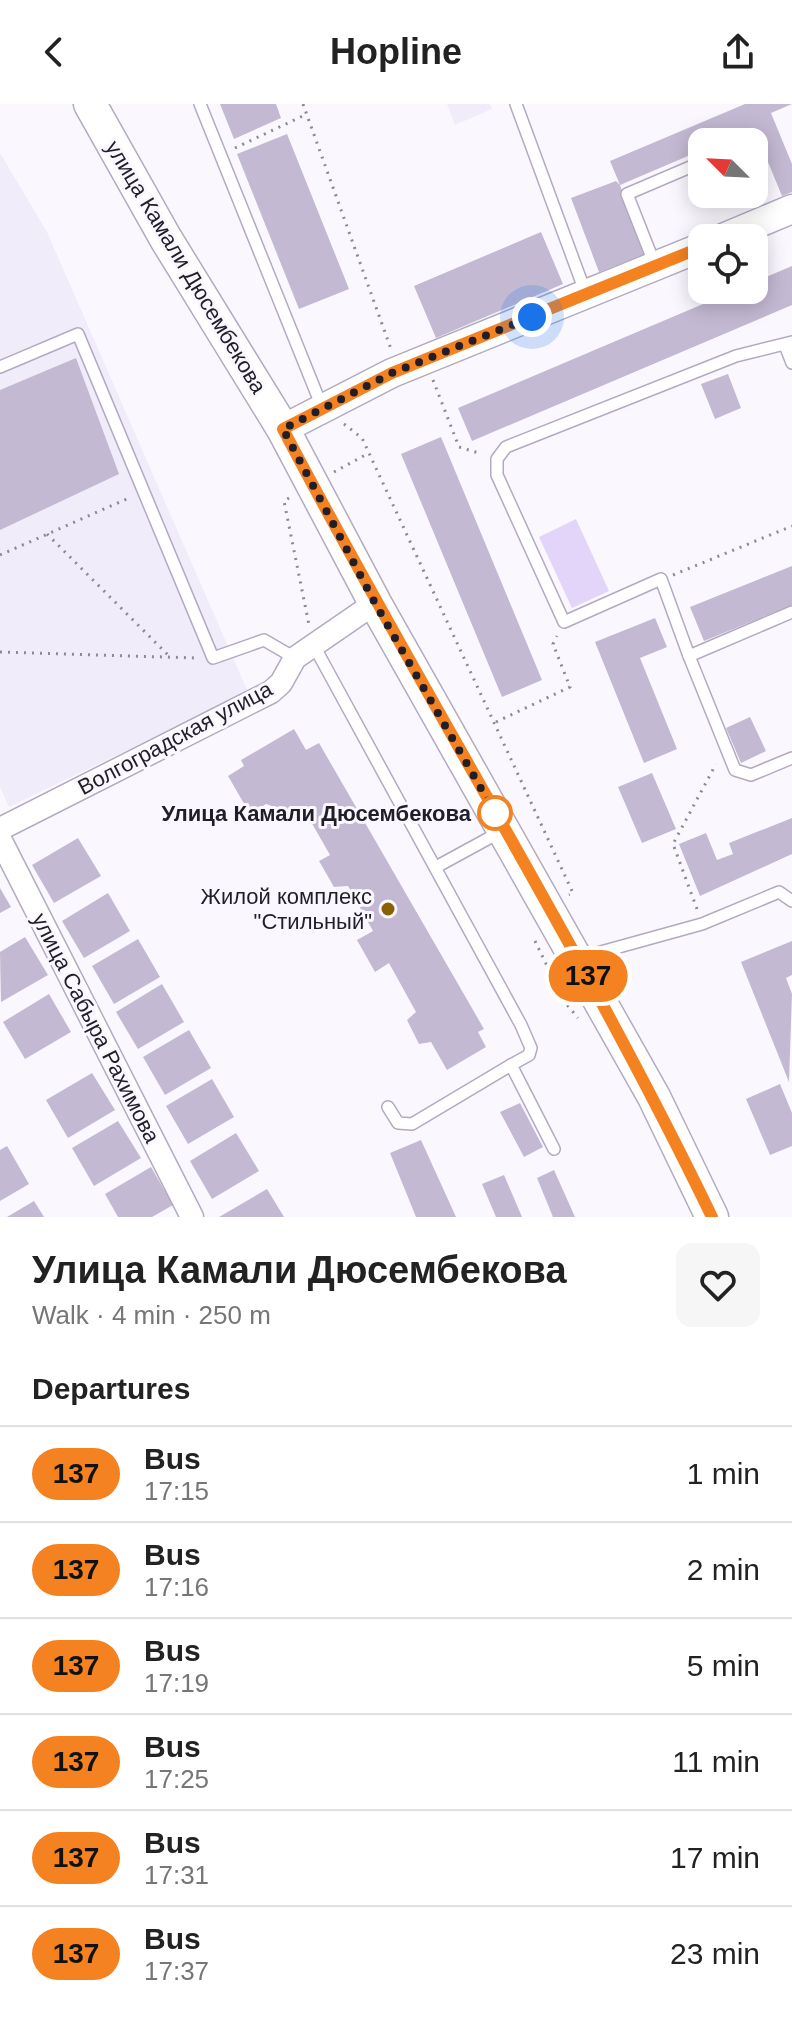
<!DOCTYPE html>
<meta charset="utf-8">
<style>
:root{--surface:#fff;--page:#f6f6f6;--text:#222;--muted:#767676;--line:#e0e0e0}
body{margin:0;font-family:Helvetica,sans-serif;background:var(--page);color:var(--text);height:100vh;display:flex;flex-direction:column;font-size:30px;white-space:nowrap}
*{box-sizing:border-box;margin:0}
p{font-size:26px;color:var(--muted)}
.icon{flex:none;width:44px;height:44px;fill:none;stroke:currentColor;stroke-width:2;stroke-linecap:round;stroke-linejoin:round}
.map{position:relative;height:1113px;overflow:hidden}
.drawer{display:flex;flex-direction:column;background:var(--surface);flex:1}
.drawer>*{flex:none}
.badge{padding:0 16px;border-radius:26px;font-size:28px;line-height:52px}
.needle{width:52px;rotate:294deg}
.buttons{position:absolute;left:688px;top:24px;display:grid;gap:16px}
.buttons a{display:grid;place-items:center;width:80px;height:80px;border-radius:16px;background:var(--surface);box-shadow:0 4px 20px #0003;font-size:40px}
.you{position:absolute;width:40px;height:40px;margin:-20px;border:6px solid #fff;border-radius:50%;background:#1a73e8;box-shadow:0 0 0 12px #1a73e833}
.map>.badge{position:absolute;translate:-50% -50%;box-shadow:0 0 0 4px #fff}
h2{padding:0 32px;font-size:30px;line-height:72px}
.round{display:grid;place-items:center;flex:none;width:84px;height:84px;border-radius:16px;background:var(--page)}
.headline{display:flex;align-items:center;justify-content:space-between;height:136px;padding:0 32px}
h1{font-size:38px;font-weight:700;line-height:60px}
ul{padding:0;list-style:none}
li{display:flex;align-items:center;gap:24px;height:96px;padding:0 32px;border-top:2px solid var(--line)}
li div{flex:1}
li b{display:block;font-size:30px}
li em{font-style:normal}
li .badge{min-width:88px;font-weight:700;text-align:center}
header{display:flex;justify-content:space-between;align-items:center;height:104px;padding:0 32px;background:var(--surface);font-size:36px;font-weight:700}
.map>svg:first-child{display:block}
.built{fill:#f1ecf9}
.green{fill:#e3d4f9}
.building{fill:#c3b9d2}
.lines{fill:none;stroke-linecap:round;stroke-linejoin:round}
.service-casing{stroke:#b3aac2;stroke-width:14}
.minor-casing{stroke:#b3aac2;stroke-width:25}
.tertiary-casing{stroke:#b3aac2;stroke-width:31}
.secondary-casing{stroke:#b3aac2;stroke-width:35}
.path{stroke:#8c8a91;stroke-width:3;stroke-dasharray:2 6;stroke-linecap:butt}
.service{stroke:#fff;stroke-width:11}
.minor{stroke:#fff;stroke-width:22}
.tertiary{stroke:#fff;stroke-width:28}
.secondary{stroke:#fff;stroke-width:32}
.line-casing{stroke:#fff;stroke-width:18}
.line{stroke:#f58220;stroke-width:12}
.walk{stroke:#211e27;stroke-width:8;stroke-dasharray:0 14.4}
.stop-dot{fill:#fff;stroke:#f58220;stroke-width:4}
.poi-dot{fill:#886100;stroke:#faf8fe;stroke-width:3}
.labels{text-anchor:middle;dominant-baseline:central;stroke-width:6;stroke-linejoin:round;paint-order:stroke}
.street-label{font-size:22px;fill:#211e27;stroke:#faf8fe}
.stop-label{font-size:22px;font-weight:bold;fill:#211e27;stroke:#faf8fe;text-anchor:end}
.poi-label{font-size:22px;fill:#211e27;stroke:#faf8fe;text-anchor:end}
</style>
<header><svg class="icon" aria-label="back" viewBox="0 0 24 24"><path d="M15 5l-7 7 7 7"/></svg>Hopline<svg class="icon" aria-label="share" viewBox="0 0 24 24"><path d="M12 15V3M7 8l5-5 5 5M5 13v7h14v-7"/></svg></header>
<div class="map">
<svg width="792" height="1113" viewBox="0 0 792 1113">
<rect width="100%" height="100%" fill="#faf8fe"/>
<g class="built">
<path d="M447,0H490L492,5L455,21Z"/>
<path d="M0,49L47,128L248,588L9,703L0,683Z"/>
</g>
<path class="green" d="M576,415L609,487L572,504L539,433Z"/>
<g class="building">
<path d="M220,0H276L281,14L234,35Z"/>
<path d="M745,0H792L771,9L792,60V88L782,92L754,24L720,38H702V46L620,81L645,150L599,168L571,94L616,77L620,81L610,57Z"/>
<path d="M287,30L349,185L299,205L237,50Z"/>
<path d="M541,128L563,180L436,234L414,182Z"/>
<path d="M792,162V201L472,337L458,304L736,186H754V178Z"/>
<path d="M76,254L119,370L0,426V286Z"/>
<path d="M728,270L741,304L715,315L701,280Z"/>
<path d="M441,333L542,576L502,593L401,350Z"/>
<path d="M792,462V501L704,537L690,503Z"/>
<path d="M655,514L667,543L640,554L677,645L644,659L595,538Z"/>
<path d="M750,613L766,647L741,659L726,624Z"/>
<path d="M294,625L306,646L319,639L484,925L478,928L486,943L447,966L431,938L419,940L407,916L416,908L389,859L375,868L357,836L373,827L348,782L334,783L319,757L330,751L310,716L266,700L250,710L228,672L244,662L241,656Z"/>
<path d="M652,669L676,725L642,739L618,683Z"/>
<path d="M792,714V750L700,792L679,740L706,729L717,756L733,750L729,739Z"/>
<path d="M78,734L101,772L54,799L32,761Z"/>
<path d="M0,784L11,803L0,809Z"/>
<path d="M108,789L130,827L84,854L62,817Z"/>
<path d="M25,833L48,871L1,898L0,848Z"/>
<path d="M138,835L160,873L114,900L92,862Z"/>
<path d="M792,837V871L786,874L792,890L789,978L741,858Z"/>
<path d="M162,880L184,918L138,945L116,908Z"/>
<path d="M49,890L71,928L25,955L3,918Z"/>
<path d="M189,926L211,964L165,991L143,953Z"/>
<path d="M92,969L115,1006L68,1034L46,996Z"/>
<path d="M212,975L234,1013L188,1040L166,1002Z"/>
<path d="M780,980L792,1009V1042L770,1051L746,995Z"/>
<path d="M520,999L543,1043L524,1053L500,1008Z"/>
<path d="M118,1017L141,1054L94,1082L72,1044Z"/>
<path d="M236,1029L259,1067L212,1095L190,1057Z"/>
<path d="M421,1036L456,1113H416L390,1049Z"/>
<path d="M7,1042L29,1080L0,1097V1046Z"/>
<path d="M151,1063L173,1101L152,1113H118L105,1090Z"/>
<path d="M554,1066L575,1113H553L537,1074Z"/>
<path d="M504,1071L522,1113H496L482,1080Z"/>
<path d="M267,1085L284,1113H219Z"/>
<path d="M34,1097L44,1113H7Z"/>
</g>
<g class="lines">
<g class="service-casing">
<g id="service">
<path d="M200,0L322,303"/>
<path d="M516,0L586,190"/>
<path d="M655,161L627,90L702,58"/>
<path d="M785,241L792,259"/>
<path d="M0,263L78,230L213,554L264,536L295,554"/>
<path d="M792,508L689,552L735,666L751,671L792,654"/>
<path d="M313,540L521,921L531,944L529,951L511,961L554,1045"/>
<path d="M689,552L661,475L564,518L497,371V355L506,343L736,252L792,238"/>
<path d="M436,763L502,727"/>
<path d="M579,854L702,820L779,788L792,797"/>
<path d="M388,1003L398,1019L412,1020L511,961"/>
</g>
</g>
<g class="minor-casing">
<g id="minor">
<path d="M0,725L271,588L281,579L295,554L375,499"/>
<path d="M0,735L192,1113"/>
</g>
</g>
<g class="tertiary-casing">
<g id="tertiary">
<path d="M723,134L792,105"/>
<path d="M283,325L392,269L702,143"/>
</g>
</g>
<g class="secondary-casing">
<path id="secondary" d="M90,0L166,135L283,325L375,499L654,993L712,1113"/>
</g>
<g class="path">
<path d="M303,0L391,245"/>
<path d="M235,44L307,10"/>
<path d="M433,276L459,343L482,350"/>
<path d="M344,320L362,334L573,789L569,791"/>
<path d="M334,368L369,349"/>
<path d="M289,394L284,397L309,521"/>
<path d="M47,430L170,553"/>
<path d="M0,451L129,394"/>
<path d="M673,471L792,422"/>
<path d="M0,548L197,554"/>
<path d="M496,618L570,583L553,540L557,532"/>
<path d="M697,805L673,740L716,660"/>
<path d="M535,837L564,897L578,914"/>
</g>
<use href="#service" class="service"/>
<use href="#minor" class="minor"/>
<use href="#tertiary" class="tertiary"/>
<use href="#secondary" class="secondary"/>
</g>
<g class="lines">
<g class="line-casing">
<path id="line" d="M702,143L392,269L283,325C422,590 582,844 712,1113"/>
</g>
<use href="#line" class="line"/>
<path class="walk" d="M495,709L375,499L283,325L392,269L532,213"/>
</g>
<circle class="stop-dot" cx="495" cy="709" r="16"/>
<circle class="poi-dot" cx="388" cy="805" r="8"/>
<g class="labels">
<g class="street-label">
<text transform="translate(186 163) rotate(59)">улица Камали Дюсембекова</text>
<text transform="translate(175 634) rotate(-28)">Волгоградская улица</text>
<text transform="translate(96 924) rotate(63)">улица Сабыра Рахимова</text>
</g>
<g class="stop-label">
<text x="471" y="709">Улица Камали Дюсембекова</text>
</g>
<g class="poi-label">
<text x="372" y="792">Жилой комплекс<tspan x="372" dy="25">"Стильный"</tspan></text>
</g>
</g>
</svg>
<div class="buttons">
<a><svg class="needle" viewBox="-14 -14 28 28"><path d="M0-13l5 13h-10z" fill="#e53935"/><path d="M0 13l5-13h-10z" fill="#767676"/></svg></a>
<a><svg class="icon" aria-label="locate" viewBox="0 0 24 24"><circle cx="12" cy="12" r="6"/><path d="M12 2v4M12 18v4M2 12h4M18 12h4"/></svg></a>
</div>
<div class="you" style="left:532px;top:213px"></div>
<b class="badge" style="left:588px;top:872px;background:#f58220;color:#111">137</b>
</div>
<section class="drawer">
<div class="headline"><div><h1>Улица Камали Дюсембекова</h1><p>Walk · 4 min · 250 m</p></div><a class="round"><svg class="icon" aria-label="heart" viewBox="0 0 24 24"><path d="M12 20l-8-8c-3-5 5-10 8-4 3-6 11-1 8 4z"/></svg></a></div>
<h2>Departures</h2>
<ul>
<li><span class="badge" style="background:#f58220;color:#111">137</span><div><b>Bus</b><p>17:15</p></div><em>1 min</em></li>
<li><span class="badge" style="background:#f58220;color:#111">137</span><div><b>Bus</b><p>17:16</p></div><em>2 min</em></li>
<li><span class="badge" style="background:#f58220;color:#111">137</span><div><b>Bus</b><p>17:19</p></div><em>5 min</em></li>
<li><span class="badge" style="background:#f58220;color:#111">137</span><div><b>Bus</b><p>17:25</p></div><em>11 min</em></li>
<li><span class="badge" style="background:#f58220;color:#111">137</span><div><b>Bus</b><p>17:31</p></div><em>17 min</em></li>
<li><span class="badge" style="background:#f58220;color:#111">137</span><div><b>Bus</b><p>17:37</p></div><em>23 min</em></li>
</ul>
</section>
